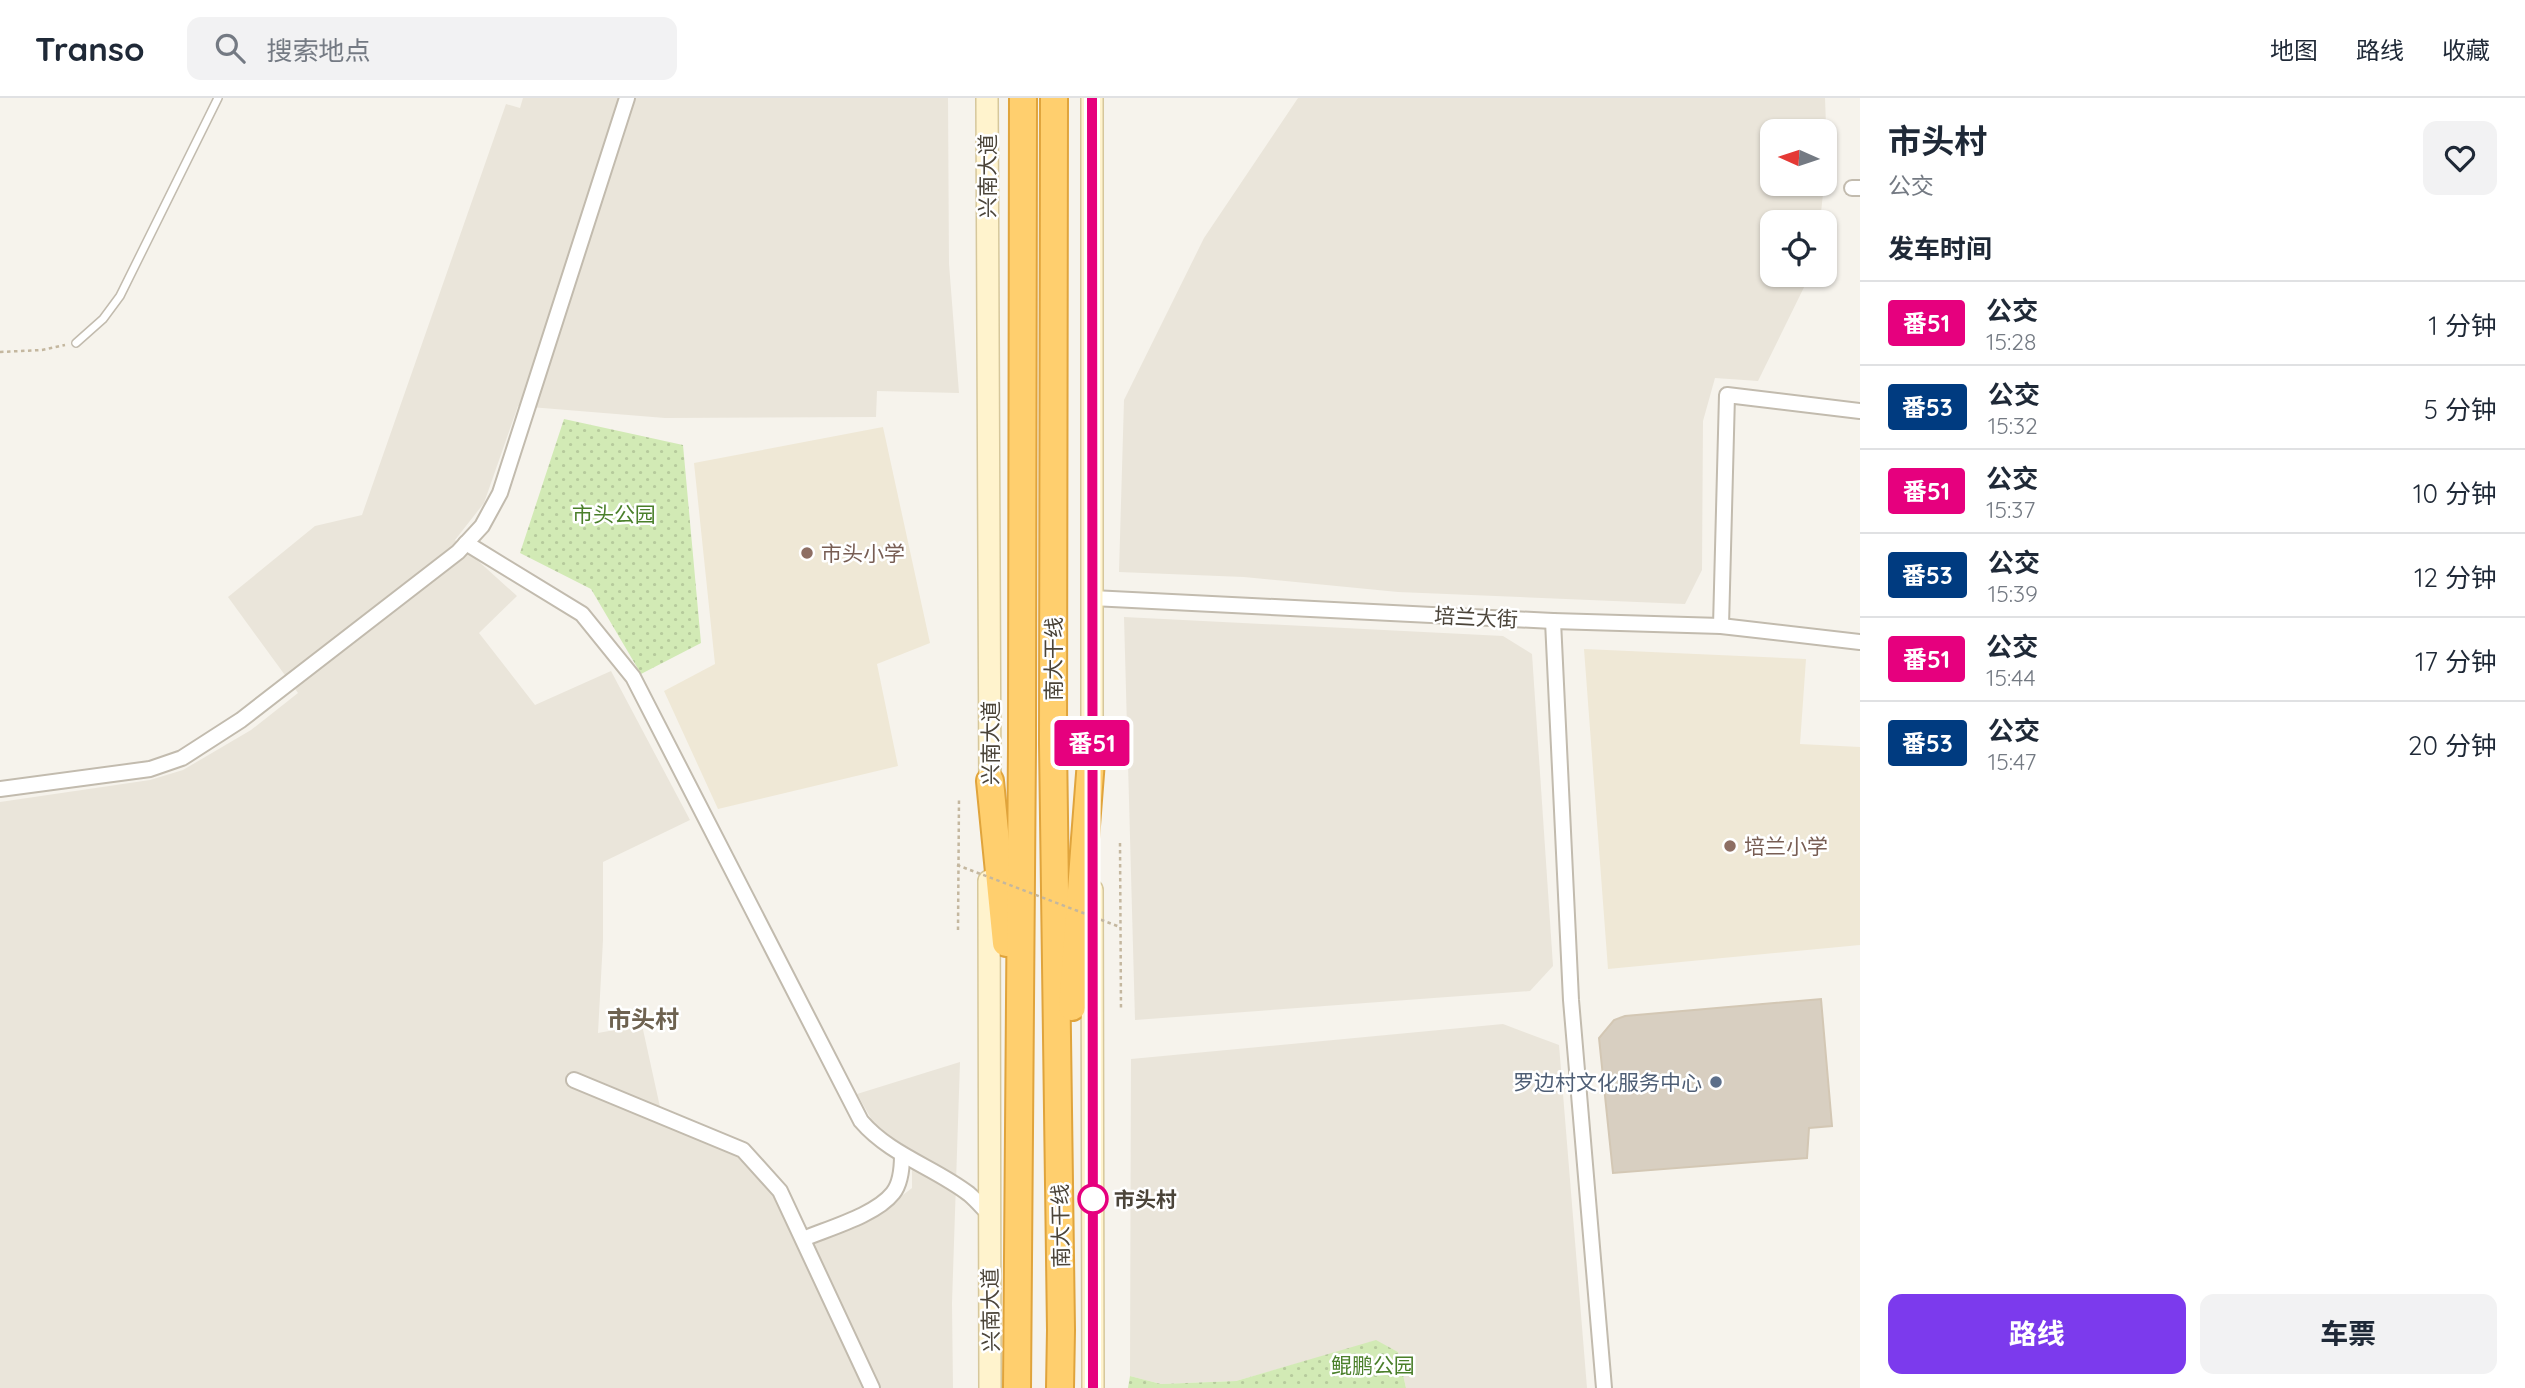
<!DOCTYPE html>
<html lang="zh">
<meta charset="utf-8">
<style>
:root{--surface:#fff;--page:#f2f2f3;--text:#1f2937;--muted:#747a83;--line:#e0e1e3;--accent:#7c3aed}
body{margin:0;font-family:Quicksand,"Noto Sans SC",sans-serif;background:var(--page);color:var(--text);height:100vh;display:flex;flex-direction:column;font-size:26px;white-space:nowrap}
*{box-sizing:border-box;margin:0}
p{font-size:23px;color:var(--muted)}
.icon{flex:none;width:38px;height:38px;fill:none;stroke:currentColor;stroke-width:2;stroke-linecap:round;stroke-linejoin:round}
.map{position:relative;flex:1;overflow:hidden}
.drawer{display:flex;flex-direction:column;background:var(--surface);width:665px}
.drawer>*{flex:none}
.badge{padding:0 14px;border-radius:5px;font-size:24px;line-height:46px}
.needle{width:46px;rotate:273deg}
.buttons{position:absolute;left:1760px;top:21px;display:grid;gap:14px}
.buttons a{display:grid;place-items:center;width:77px;height:77px;border-radius:14px;background:var(--surface);box-shadow:0 2px 5px #0004;font-size:35px}
.map>.badge{position:absolute;translate:-50% -50%;box-shadow:0 0 0 4px #fff}
h2{padding:0 28px;font-size:26px;line-height:63px}
.round{display:grid;place-items:center;flex:none;width:74px;height:74px;border-radius:14px;background:var(--page)}
.head{display:flex;align-items:center;justify-content:space-between;height:119px;padding:0 28px}
h1{font-size:33px;font-weight:700;line-height:52px}
.cta{display:flex;gap:14px;margin-top:auto;padding:14px 28px}
.cta a{flex:1;height:80px;border-radius:14px;background:var(--accent);color:#fff;font-size:28px;font-weight:700;line-height:80px;text-align:center}
.cta a+a{background:var(--page);color:var(--text)}
ul{padding:0;list-style:none}
li{display:flex;align-items:center;gap:21px;height:84px;padding:0 28px;border-top:2px solid var(--line)}
li div{flex:1}
li b{display:block;font-size:26px}
li em{font-style:normal}
li .badge{min-width:77px;font-weight:700;text-align:center}
header{display:flex;align-items:center;gap:42px;box-sizing:border-box;height:98px;padding:0 35px;background:var(--surface);border-bottom:2px solid var(--line)}
header strong{font-size:33px}
nav{display:flex;gap:38px;margin-inline-start:auto;font-size:24px}
.search{width:490px;height:63px;background:var(--page);display:flex;align-items:center;gap:18px;box-sizing:border-box;padding:0 24px;border-radius:14px;color:var(--muted);font-size:26px}
main{display:flex;flex:1;min-height:0}
.map>svg:first-child{display:block}
.residential{fill:#eae5da}
.education{fill:#efe8d6}
.park{fill:url(#park-dots)}
.building{fill:#d8cfc1;stroke:#d3c7b4;stroke-width:2}
.lines{fill:none;stroke-linecap:round;stroke-linejoin:round}
.lane-casing{stroke:#c2bbae;stroke-width:10}
.street-casing{stroke:#c2bbae;stroke-width:18}
.secondary-casing{stroke:#d6c79b;stroke-width:24}
.highway-casing{stroke:#e0a43c;stroke-width:30}
.path{stroke:#c4b79f;stroke-width:2.5;stroke-dasharray:3.5 3.5;stroke-linecap:butt}
.lane{stroke:#fff;stroke-width:7}
.street{stroke:#fff;stroke-width:14}
.secondary{stroke:#fff3cd;stroke-width:21}
.highway{stroke:#ffcf6e;stroke-width:26}
.path-bridge{stroke:#c4b79f;stroke-width:2.5;stroke-dasharray:3.5 3.5;stroke-linecap:butt}
.line-casing{stroke:#fff;stroke-width:16}
.line{stroke:#e6007e;stroke-width:10}
.education-dot{fill:#8d6e63;stroke:#fff;stroke-width:2.5}
.service-dot{fill:#5c6f8a;stroke:#fff;stroke-width:2.5}
.stop-dot{fill:#fff;stroke:#e6007e;stroke-width:3.5}
.labels{text-anchor:middle;dominant-baseline:central;stroke-width:5;stroke-linejoin:round;paint-order:stroke}
.street-label{font-size:21px;fill:#4b4439;stroke:#fff}
.park-label{font-size:21px;fill:#4a7f2a;stroke:#fff}
.education-label{font-size:21px;fill:#785e54;stroke:#fff;text-anchor:start}
.service-label{font-size:21px;fill:#4e5e75;stroke:#fff;text-anchor:end}
.stop-label{font-size:21px;font-weight:bold;fill:#4b4439;stroke:#fff;text-anchor:start}
.quarter-label{font-size:24px;font-weight:bold;fill:#6e6250;stroke:#fff}
</style>
<header>
<strong>Transo</strong>
<div class="search"><svg class="icon" aria-label="search" viewBox="0 0 24 24"><circle cx="10" cy="10" r="6"/><path d="M15 15l6 6"/></svg>搜索地点</div>
<nav><a>地图</a><a>路线</a><a>收藏</a></nav>
</header>
<main>
<div class="map">
<svg width="1860" height="1290" viewBox="0 0 1860 1290">
<defs>
<pattern id="park-dots" width="8" height="8" patternUnits="userSpaceOnUse" patternTransform="scale(1.75)"><rect width="8" height="8" fill="#d2eab5"/><path d="M2 2h.1M6 6h.1" fill="none" stroke="#b6ca9c" stroke-width="1.8" stroke-linecap="round"/></pattern>
</defs>
<rect width="100%" height="100%" fill="#f6f3ec"/>
<g class="residential">
<path d="M523,0H948L949,166L959,295L877,293L876,319L665,320L518,308L484,405L455,442L517,498L479,535L535,607L611,573L690,722L603,764V842L598,935L642,927L660,1009L745,1044L783,1086L815,1145L874,1119L912,1090V1052L877,1031L857,996L960,964L952,1205L953,1290H0V704L150,682L183,672L251,632L298,595L228,499L315,428L362,417L506,6L520,10Z"/>
<path d="M1298,0H1825L1827,55L1825,71V33H1773V86H1824L1820,124H1773V177H1810L1758,283L1715,280L1703,323L1702,472L1685,506L1398,494L1244,479L1119,474L1124,302L1204,140Z"/>
<path d="M1124,519L1503,538L1532,556L1553,868L1530,893L1135,922Z"/>
<path d="M1503,926L1559,947L1587,1290H1406L1398,1254L1376,1243L1236,1283L1161,1286L1130,1278L1131,961Z"/>
</g>
<g class="education">
<path d="M883,329L930,545L877,566L898,668L718,711L664,593L715,566L694,365Z"/>
<path d="M1584,551L1806,561L1800,646L1860,649V847L1608,871Z"/>
</g>
<g class="park">
<path d="M564,321L683,347L701,545L641,576L591,491L520,455Z"/>
<path d="M1376,1242L1398,1254L1406,1290H1128L1130,1278L1161,1286L1236,1283Z"/>
</g>
<path class="building" d="M1821,901L1832,1028L1809,1030L1807,1060L1613,1075L1599,940L1614,922L1625,918Z"/>
<g class="lines">
<g class="lane-casing">
<path id="lane" d="M76,245L103,221L120,198L218,0"/>
</g>
<g class="street-casing">
<g id="street">
<path d="M1852,90H1860"/>
<path d="M466,445L582,516L633,579L861,1023C890,1057 934,1069 969,1096C976,1102 982,1109 988,1115"/>
<path d="M1092,500L1553,523L1721,528L1860,544"/>
<path d="M1553,523L1571,902L1604,1290"/>
<path d="M1721,528L1727,297L1860,313"/>
<path d="M0,691L150,671L182,660L241,622L458,454L482,428L500,395L627,0"/>
<path d="M574,982L743,1052L780,1093L872,1290"/>
<path d="M803,1141C829,1130 876,1117 893,1095C901,1085 902,1070 902,1057"/>
</g>
</g>
<g class="secondary-casing">
<g id="secondary">
<path d="M987,0L990,698"/>
<path d="M1092,665V0"/>
<path d="M989,783L990,1290"/>
<path d="M1092,792L1093,1290"/>
</g>
</g>
<g class="highway-casing">
<g id="highway">
<path d="M1054,0L1053,646L1061,1232L1060,1290"/>
<path d="M990,683L1006,845"/>
<path d="M1072,909L1092,650"/>
<path d="M1017,1290L1022,648L1023,0"/>
</g>
</g>
<g class="path">
<path d="M0,254L42,252L65,247"/>
<path d="M1120,745L1121,913"/>
<path d="M958,832L959,700"/>
</g>
<use href="#lane" class="lane"/>
<use href="#street" class="street"/>
<use href="#secondary" class="secondary"/>
<use href="#highway" class="highway"/>
<path class="path-bridge" d="M957,767L1120,829"/>
</g>
<g class="lines">
<g class="line-casing">
<path id="line" d="M1092,0L1093,1290"/>
</g>
<use href="#line" class="line"/>
</g>
<g class="education-dot">
<circle cx="807" cy="455" r="7"/>
<circle cx="1730" cy="748" r="7"/>
</g>
<circle class="service-dot" cx="1716" cy="984" r="7"/>
<circle class="stop-dot" cx="1093" cy="1101" r="14"/>
<g class="labels">
<g class="street-label">
<text transform="translate(987 78) rotate(-90)">兴南大道</text>
<text transform="translate(1476 519) rotate(3)">培兰大街</text>
<text transform="translate(1053 561) rotate(-90)">南大干线</text>
<text transform="translate(990 645) rotate(-90)">兴南大道</text>
<text transform="translate(1060 1128) rotate(-91)">南大干线</text>
<text transform="translate(990 1212) rotate(-91)">兴南大道</text>
</g>
<g class="park-label">
<text x="614" y="416">市头公园</text>
<text x="1373" y="1267">鲲鹏公园</text>
</g>
<g class="education-label">
<text x="821" y="455">市头小学</text>
<text x="1744" y="748">培兰小学</text>
</g>
<g class="service-label">
<text x="1702" y="984">罗边村文化服务中心</text>
</g>
<g class="stop-label">
<text x="1114" y="1101">市头村</text>
</g>
<g class="quarter-label">
<text x="643" y="921">市头村</text>
</g>
</g>
</svg>
<div class="buttons">
<a><svg class="needle" viewBox="-14 -14 28 28"><path d="M0-13l5 13h-10z" fill="#e53935"/><path d="M0 13l5-13h-10z" fill="#747a83"/></svg></a>
<a><svg class="icon" aria-label="locate" viewBox="0 0 24 24"><circle cx="12" cy="12" r="6"/><path d="M12 2v4M12 18v4M2 12h4M18 12h4"/></svg></a>
</div>
<b class="badge" style="left:1092px;top:645px;background:#e6007e;color:#fff">番51</b>
</div>
<section class="drawer">
<div class="head"><div><h1>市头村</h1><p>公交</p></div><a class="round"><svg class="icon" aria-label="heart" viewBox="0 0 24 24"><path d="M12 20l-8-8c-3-5 5-10 8-4 3-6 11-1 8 4z"/></svg></a></div>
<h2>发车时间</h2>
<ul>
<li><span class="badge" style="background:#e6007e;color:#fff">番51</span><div><b>公交</b><p>15:28</p></div><em>1 分钟</em></li>
<li><span class="badge" style="background:#003b80;color:#fff">番53</span><div><b>公交</b><p>15:32</p></div><em>5 分钟</em></li>
<li><span class="badge" style="background:#e6007e;color:#fff">番51</span><div><b>公交</b><p>15:37</p></div><em>10 分钟</em></li>
<li><span class="badge" style="background:#003b80;color:#fff">番53</span><div><b>公交</b><p>15:39</p></div><em>12 分钟</em></li>
<li><span class="badge" style="background:#e6007e;color:#fff">番51</span><div><b>公交</b><p>15:44</p></div><em>17 分钟</em></li>
<li><span class="badge" style="background:#003b80;color:#fff">番53</span><div><b>公交</b><p>15:47</p></div><em>20 分钟</em></li>
</ul>
<div class="cta"><a>路线</a><a>车票</a></div>
</section>
</main>
